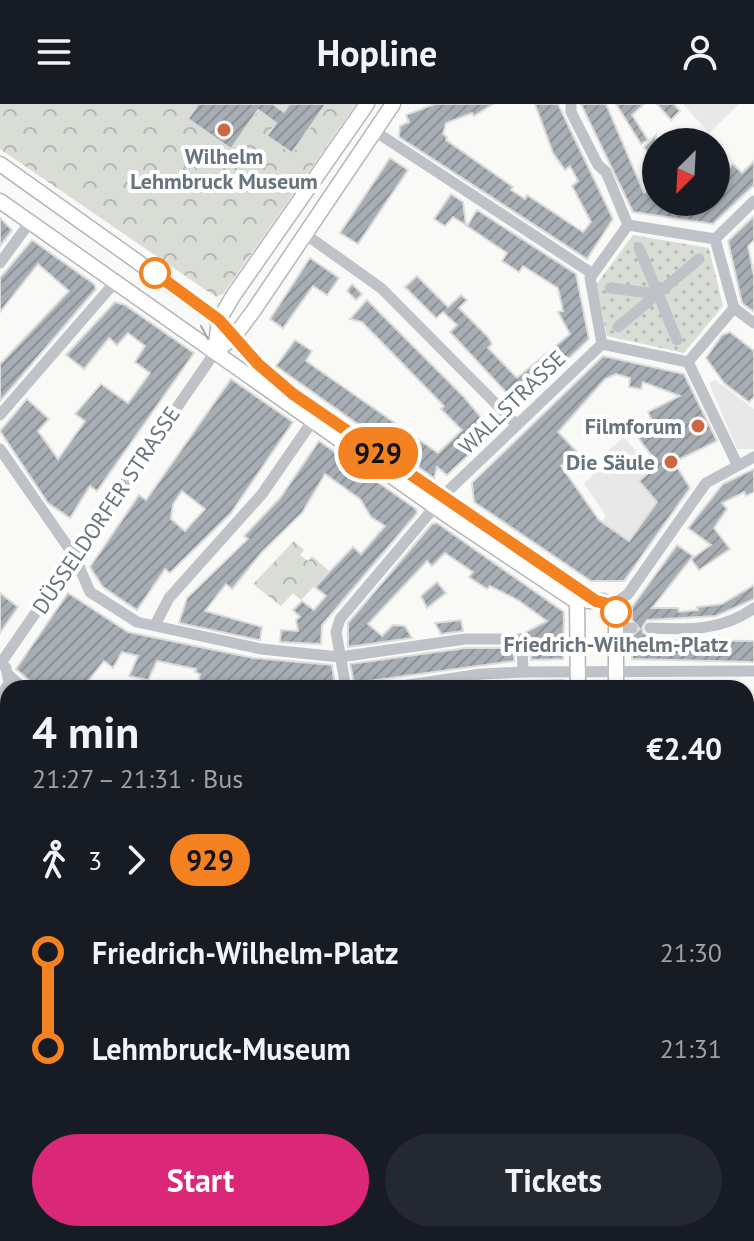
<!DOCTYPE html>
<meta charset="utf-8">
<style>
:root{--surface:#171b24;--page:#242831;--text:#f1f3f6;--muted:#9ea1a6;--accent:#db2777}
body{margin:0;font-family:"PT Sans",sans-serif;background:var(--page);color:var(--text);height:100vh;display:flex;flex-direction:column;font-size:30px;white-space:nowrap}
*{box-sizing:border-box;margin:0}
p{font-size:26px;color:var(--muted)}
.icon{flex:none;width:44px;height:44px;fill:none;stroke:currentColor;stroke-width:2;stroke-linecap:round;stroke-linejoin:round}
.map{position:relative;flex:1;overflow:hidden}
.side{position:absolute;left:0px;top:576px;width:754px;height:562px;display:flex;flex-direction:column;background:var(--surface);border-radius:24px 24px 0 0;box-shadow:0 2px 6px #0004}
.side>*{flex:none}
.badge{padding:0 16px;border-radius:26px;font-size:28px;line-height:52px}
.needle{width:52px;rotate:204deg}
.controls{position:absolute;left:642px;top:24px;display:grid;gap:16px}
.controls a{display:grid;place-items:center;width:88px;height:88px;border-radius:50%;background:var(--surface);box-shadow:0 2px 6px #0004;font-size:40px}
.map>.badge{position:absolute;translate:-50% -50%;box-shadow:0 0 0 4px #fff}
.legs{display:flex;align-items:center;gap:12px;height:88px;padding:0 32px;font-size:26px}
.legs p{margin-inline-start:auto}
.summary{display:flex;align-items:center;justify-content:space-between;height:136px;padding:0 32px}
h1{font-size:44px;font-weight:700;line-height:60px}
.cta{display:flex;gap:16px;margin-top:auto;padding:16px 32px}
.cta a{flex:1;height:92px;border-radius:48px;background:var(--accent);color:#fff;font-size:32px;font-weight:700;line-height:92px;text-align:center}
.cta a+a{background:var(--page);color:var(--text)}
ul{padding:0 32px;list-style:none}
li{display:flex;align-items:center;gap:28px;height:96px;font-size:30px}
li i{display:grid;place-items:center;width:12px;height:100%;margin:0 10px;background:currentColor}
li i::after{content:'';width:20px;height:20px;margin:-10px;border:6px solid;border-radius:50%;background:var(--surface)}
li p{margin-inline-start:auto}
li:first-child i{background:linear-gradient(#0000 50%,currentColor 0)}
li:last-child i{background:linear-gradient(currentColor 50%,#0000 0)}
header{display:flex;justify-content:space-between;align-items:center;height:104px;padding:0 32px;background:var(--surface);font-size:36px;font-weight:700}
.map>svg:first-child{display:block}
.built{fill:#e7e8e7}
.grass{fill:url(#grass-dots)}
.forest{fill:url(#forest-crowns)}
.building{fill:url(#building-hatch);stroke:#dbdbd9;stroke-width:2;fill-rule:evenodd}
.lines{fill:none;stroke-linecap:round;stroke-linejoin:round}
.major-casing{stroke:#b3b7ba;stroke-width:17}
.minor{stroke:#bfc2c6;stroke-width:11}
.major{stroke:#fff;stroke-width:14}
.tram{stroke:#a1a7ac;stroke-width:2}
.line-1-casing{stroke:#fff;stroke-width:18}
.line-1{stroke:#f58220;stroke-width:12}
.poi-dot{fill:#cd6642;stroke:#fff;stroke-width:3}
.stop-1-dot{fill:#fff;stroke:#f58220;stroke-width:4}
.labels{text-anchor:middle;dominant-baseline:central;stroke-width:8;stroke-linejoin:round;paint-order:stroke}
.poi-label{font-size:22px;font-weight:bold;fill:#67747e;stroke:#fff;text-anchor:end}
.street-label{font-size:22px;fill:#67747e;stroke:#fff}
.stop-label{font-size:22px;font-weight:bold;fill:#67747e;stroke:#fff}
</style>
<header><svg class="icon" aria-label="menu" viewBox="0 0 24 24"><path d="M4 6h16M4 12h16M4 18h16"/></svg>Hopline<svg class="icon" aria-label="person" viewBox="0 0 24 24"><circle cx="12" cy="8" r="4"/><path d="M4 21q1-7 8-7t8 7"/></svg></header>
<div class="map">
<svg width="754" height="1137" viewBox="0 0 754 1137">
<defs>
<pattern id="grass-dots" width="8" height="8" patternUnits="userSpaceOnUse" patternTransform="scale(2)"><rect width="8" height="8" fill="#d9ddd6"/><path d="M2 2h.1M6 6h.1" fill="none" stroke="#b4b8b3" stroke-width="1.8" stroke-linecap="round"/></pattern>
<pattern id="forest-crowns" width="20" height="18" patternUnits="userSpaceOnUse" patternTransform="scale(2)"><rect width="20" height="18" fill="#d9ddd6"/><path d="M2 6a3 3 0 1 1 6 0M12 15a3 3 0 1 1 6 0" fill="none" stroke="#b4b8b3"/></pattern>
<pattern id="building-hatch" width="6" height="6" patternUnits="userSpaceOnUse" patternTransform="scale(2)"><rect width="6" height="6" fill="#a7aeb3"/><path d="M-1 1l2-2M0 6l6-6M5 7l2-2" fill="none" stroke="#8c9297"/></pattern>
</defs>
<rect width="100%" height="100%" fill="#f9f9f7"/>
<g class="built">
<path d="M683,0H739L709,29Z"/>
<path d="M715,276L754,305V345H737L709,279Z"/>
<path d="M624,333L679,400L645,448L602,418L606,412L584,379L612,353L608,347Z"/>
<path d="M1,618L8,623V774L0,780Z"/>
</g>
<path class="grass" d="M633,131L709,144L723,202L684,249L607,232L596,181Z"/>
<g class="forest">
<path d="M0,0H356L223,190L216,193L0,45Z"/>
<path d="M294,437L304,446L300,451L308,457L312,452L329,467L301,496L293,489L281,502L253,480Z"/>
</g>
<g class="building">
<path d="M198,0H273L284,8L289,0H326L292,49L267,32L276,19L258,6L231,45L188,15Z"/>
<path d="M435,0H493L474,12L472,9L446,19L443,30L447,33L446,36L513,83L511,86L525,95L527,91L583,128L591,118L572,82L578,77L570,62L565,66L553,49L535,0H558L613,115L587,155L399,33L400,22L409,18L406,11Z"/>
<path d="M581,0H606L644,89L656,81V98H716V91L727,78L723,70L733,60L742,69L754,57V81L713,120L633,108Z"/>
<path d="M616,0H644L632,11L648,36L641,40Z"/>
<path d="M657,0H674L680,7L671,16Z"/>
<path d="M656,31V62L644,43Z"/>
<path d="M390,54L408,66L358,140L340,129Z"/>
<path d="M451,90L463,98L466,121L453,113L445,122L434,115Z"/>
<path d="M477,106L576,170L589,235L519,302L450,228L457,221L443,208L436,214L405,183L417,172L448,203L461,191L467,196L459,204L488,233L492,240L488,244L517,274L570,230L558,208L563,207L558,184L523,162L519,168L502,157L507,149L467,122Z"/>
<path d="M754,112V136L748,142L754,172V208L742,199L728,137Z"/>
<path d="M0,114L12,126L0,142Z"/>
<path d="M32,136L94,180L96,185L0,297V260L69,187L38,160L0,208V174Z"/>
<path d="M310,154L339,174L327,191L313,182L283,224L270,215Z"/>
<path d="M352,180L362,190L356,196L347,187Z"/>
<path d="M367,196L464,293L493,328L447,371L437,363L434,374L276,262L295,236L312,247L306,257L438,349L462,326L441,305L444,302L362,218L350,215Z"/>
<path d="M115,198L125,201L194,249L97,387L90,382L70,414L48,399L0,327L27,295L49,315L38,327L58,355L85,317L75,310L101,280L128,299L150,269L135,258L145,242L128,229L117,241L109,234L84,265L66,251Z"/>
<path d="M730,228L754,247V293L749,298L724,279L706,254L722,231Z"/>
<path d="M603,252L684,270L717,337L676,357L671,353L690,384L624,477H591L474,398L472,379ZM616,270L630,274L629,283L641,285L643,278L680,292L648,308L652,317L636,331L652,352L645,358L652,366L639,377L657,398L629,437L599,416L561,362L577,348L558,328L605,275Z"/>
<path d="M231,275L293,318L231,409L170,469L165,465L137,506L103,483L90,463L139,391L146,396ZM182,387L205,405L185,427L171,415L173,400Z"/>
<path d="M319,337L416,405L417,409L322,521L321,540L280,538L281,526L298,527L296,516L300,513L293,506L302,497L314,506L326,492L315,483L353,443L361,450L385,422L371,413L360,395L325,370L302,409L262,448L232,485L226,480L205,507L262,523L260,536L179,519L187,494L248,435L244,432L280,394Z"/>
<path d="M754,365V388L746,392L744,388L722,399L727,405L714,424L730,445L699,466L691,455L711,441L688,424L723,380Z"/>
<path d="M437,419L564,508L563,555L531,556L530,534L526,528L547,517L518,496L490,482L487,485L469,473L473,468L445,449L432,462L427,457L368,520L382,532L393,521L405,522L412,534L348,543V519L432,420Z"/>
<path d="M677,441L693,452L652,504H678L679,508L698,506L697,503L722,500L754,481V495L716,512L647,516L642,523L643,529L651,533L652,536L754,537V558L632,555V532L640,525L632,516V503Z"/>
<path d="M437,478L446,489L427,504L421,492Z"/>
<path d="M0,489L18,503L0,529Z"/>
<path d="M68,489L128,528L253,554L332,561L335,582L197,584L200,570L195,568L196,565L157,557L148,576L129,572L138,552L122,548L113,564L104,557L89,576L99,584H38L16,565Z"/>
<path d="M461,516L463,527L441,530L435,519Z"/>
<path d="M466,544H514V557L354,579L350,560Z"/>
<path d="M518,577L563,576L564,584H519Z"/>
</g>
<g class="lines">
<g class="major-casing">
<g id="major">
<path d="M0,60L211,210L258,260L293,290L596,497"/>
<path d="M0,97L451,414L577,498L578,584"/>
<path d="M215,248L234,233L254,206L393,0"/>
<path d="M215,248L219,216L233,192L367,0"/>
<path d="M588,497H603L616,508V584"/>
<path d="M746,616H754"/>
<path d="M746,628H754"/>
<path d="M0,938L8,941"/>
<path d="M458,1130L462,1137"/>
<path d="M478,1130L489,1136"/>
<path d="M167,1137L176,1130"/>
<path d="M193,1137L199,1130"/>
</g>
</g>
<g class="minor">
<path d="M571,0V8L598,61L606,68L628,121"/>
<path d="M376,28L593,170"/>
<path d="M628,121L715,135L734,204"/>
<path d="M305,130L381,184L517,321"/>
<path d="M715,135L754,97"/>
<path d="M639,144L677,236"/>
<path d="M0,159L30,118"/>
<path d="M610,184L658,190"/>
<path d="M734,204L754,219"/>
<path d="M618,223L699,155"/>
<path d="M602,240L590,174L628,121"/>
<path d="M602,240L688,258"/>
<path d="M688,258L737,360"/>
<path d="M688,258L734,204"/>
<path d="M0,311L116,177"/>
<path d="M0,345L75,453L90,488L137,518L261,545L340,553L465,535H522L523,568"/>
<path d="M612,501L628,490L706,379L754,353"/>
<path d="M155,521L169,494L262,390L316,312"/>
<path d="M616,524H632"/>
<path d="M650,524C687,526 723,527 754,504"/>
<path d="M0,558L6,564L9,579L0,594"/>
<path d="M1,559L211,254"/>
<path d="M9,571L23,584"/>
<path d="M346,584L336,528L340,515L449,386L602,240"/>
<path d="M389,584L481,570L523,568L754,567"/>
<path d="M0,606L8,613"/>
<path d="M0,793L8,787"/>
<path d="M746,829L754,840"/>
<path d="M0,850L8,844"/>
<path d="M746,1008L754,1020"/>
<path d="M746,1097L754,1091"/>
<path d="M609,1130L613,1137"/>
<path d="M726,1130L731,1137"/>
<path d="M337,1137L340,1130"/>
<path d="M427,1137L429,1130"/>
<path d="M699,1137L707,1130"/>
</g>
<use href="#major" class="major"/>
<path class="tram" d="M201,222L208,235"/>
</g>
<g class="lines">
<g class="line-1-casing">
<path id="line-1" d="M155,169L219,216L258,260L293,290L596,497L612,501L616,508"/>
</g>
<use href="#line-1" class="line-1"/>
</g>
<g class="poi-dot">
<circle cx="224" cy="26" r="8"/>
<circle cx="698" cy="322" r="8"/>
<circle cx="671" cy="358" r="8"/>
</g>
<g class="stop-1-dot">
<circle cx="155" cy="169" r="14"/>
<circle cx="616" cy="508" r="14"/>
</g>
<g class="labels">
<g class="poi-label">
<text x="224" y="52" text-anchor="middle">Wilhelm<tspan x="224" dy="25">Lehmbruck Museum</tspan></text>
<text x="682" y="322">Filmforum</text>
<text x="655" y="358">Die Säule</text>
</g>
<g class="street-label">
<text transform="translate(512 298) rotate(-44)">WALLSTRASSE</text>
<text transform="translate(106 406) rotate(-56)">DÜSSELDORFER STRASSE</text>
</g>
<g class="stop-label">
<text x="616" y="540">Friedrich-Wilhelm-Platz</text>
</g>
</g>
</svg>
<div class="controls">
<a><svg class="needle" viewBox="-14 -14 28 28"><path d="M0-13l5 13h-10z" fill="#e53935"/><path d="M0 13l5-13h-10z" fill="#9ea1a6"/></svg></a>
</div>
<b class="badge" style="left:378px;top:349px;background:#f58220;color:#111">929</b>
<section class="side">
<div class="summary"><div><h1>4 min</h1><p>21:27 – 21:31 · Bus</p></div><b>€2.40</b></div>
<div class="legs"><svg class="icon" aria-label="walk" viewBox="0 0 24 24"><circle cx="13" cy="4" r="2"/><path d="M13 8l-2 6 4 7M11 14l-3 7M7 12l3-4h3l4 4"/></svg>3<svg class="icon" aria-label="forward" viewBox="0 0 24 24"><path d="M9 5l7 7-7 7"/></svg><b class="badge" style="background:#f58220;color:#111">929</b></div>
<ul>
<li><i style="color:#f58220"></i><b>Friedrich-Wilhelm-Platz</b><p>21:30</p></li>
<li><i style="color:#f58220"></i><b>Lehmbruck-Museum</b><p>21:31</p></li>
</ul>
<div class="cta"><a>Start</a><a>Tickets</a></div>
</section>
</div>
